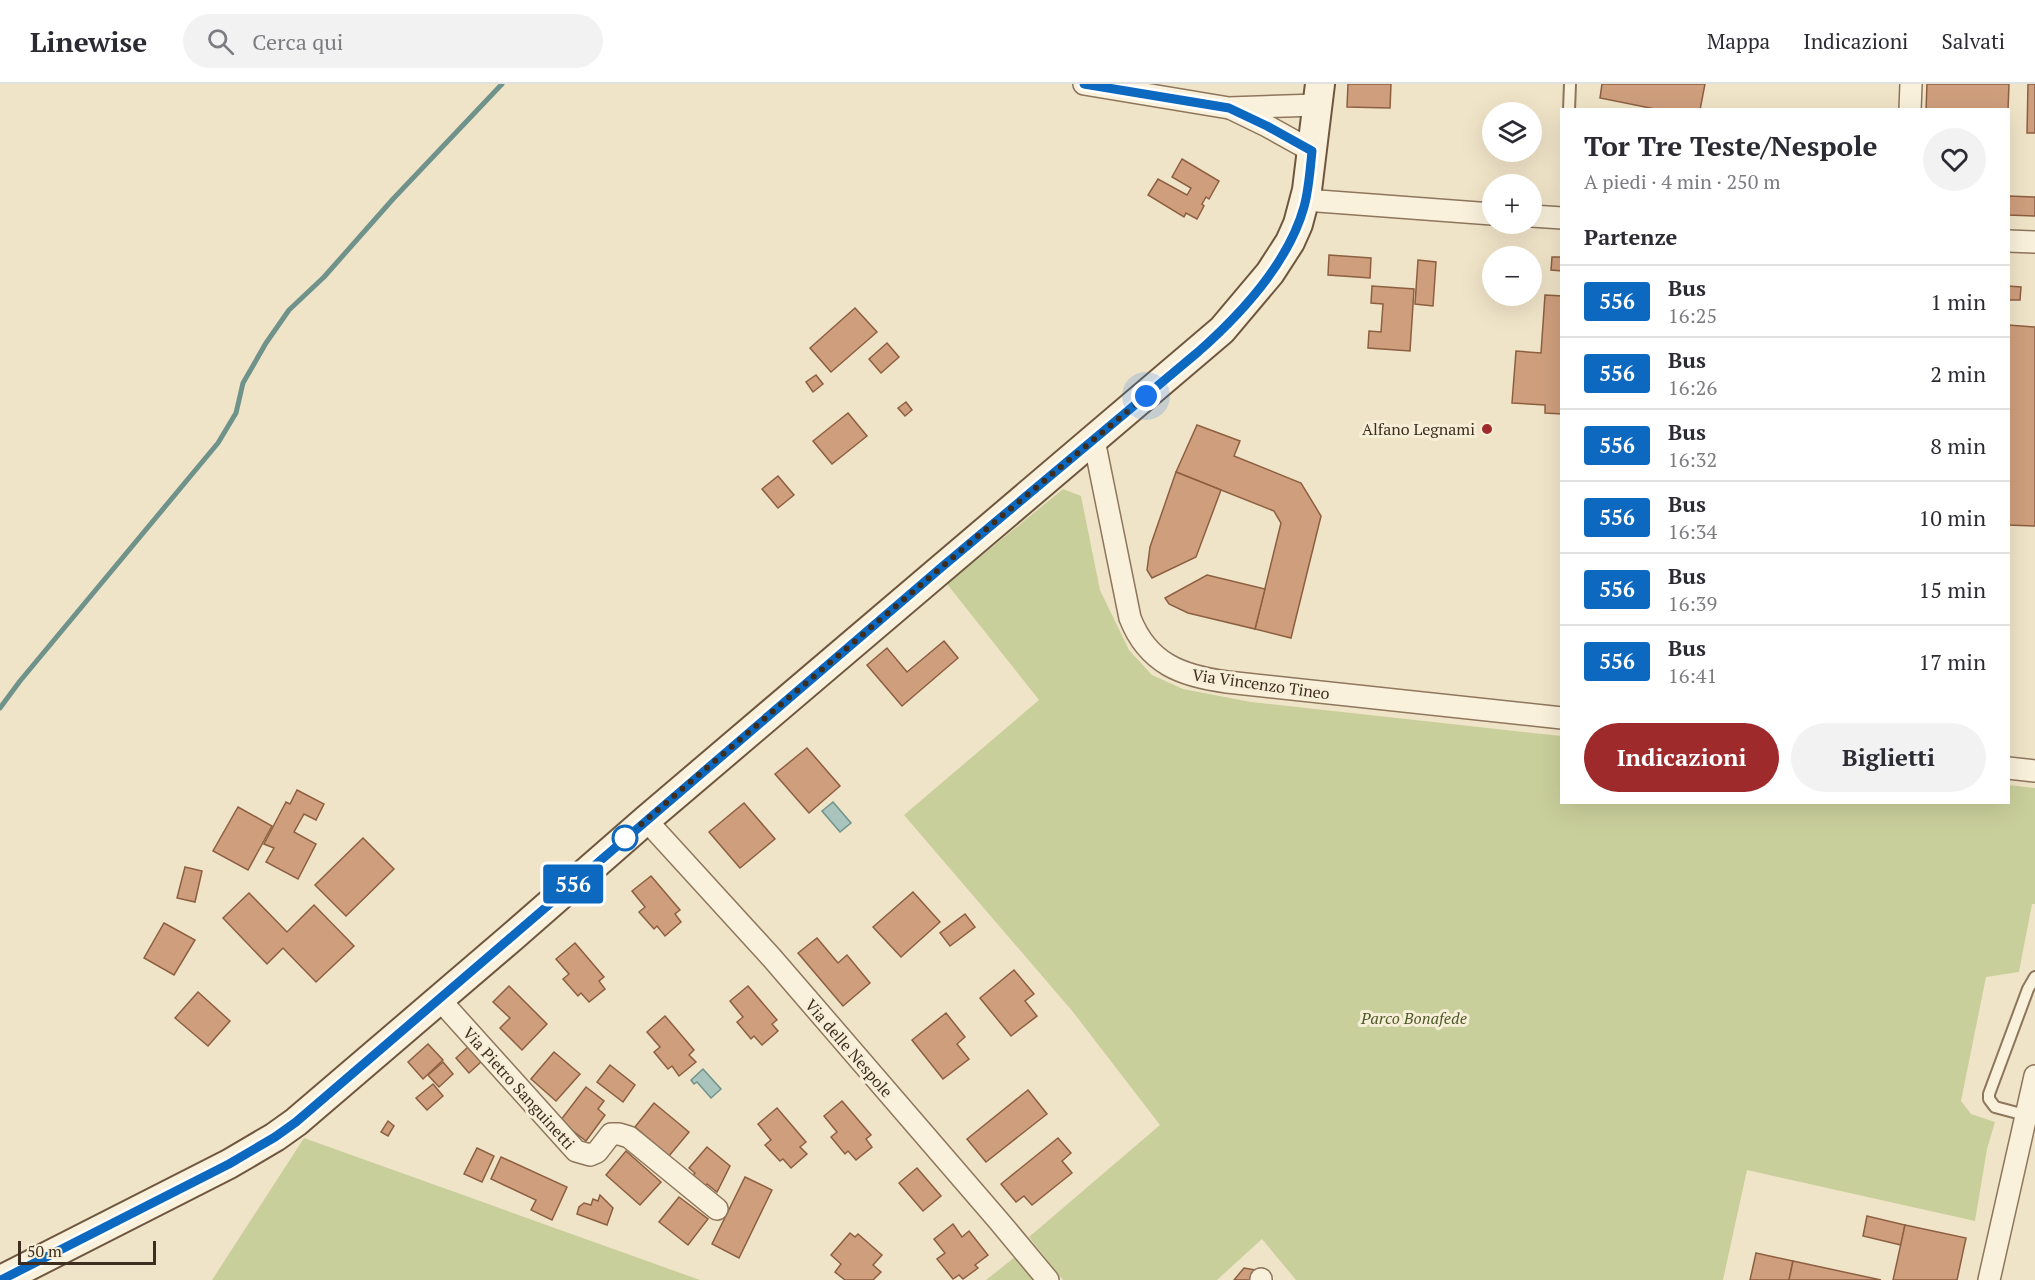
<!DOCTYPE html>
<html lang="it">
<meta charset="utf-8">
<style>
:root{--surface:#fff;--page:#f2f2f3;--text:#2b2b33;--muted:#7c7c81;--line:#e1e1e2;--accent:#9e2a2b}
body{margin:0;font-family:"PT Serif",serif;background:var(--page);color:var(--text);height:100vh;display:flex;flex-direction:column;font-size:22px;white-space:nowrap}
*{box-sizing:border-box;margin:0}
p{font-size:20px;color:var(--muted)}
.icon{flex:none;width:33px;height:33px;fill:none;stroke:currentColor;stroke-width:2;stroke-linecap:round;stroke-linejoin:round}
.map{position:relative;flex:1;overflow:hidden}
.drawer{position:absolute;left:1560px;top:24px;width:450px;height:696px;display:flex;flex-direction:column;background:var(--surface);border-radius:0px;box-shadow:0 6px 24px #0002}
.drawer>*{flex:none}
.badge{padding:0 12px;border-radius:4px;font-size:21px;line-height:39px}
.fabs{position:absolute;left:1482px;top:18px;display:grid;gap:12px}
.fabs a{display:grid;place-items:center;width:60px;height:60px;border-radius:50%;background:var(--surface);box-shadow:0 6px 24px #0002;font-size:30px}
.scale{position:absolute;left:18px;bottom:15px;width:138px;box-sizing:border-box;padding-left:6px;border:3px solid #3d2e20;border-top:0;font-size:16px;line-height:21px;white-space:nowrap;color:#3d2e20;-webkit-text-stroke:4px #f7eed8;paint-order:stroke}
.you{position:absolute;width:30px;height:30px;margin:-15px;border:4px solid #fff;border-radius:50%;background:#1a73e8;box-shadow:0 0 0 9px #1a73e833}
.map>.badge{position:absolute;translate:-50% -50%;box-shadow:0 0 0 3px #fff}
h2{padding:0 24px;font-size:22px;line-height:54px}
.round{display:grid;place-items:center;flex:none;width:63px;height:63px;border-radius:32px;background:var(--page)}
.headline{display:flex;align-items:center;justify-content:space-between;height:102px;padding:0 24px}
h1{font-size:28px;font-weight:600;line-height:45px}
.button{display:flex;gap:12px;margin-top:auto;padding:12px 24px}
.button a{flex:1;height:69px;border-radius:36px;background:var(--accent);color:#fff;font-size:24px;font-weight:600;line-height:69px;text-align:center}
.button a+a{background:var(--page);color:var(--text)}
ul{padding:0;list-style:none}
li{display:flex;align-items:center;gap:18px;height:72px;padding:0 24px;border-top:2px solid var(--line)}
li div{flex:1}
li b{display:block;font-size:22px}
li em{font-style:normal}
li .badge{min-width:66px;font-weight:700;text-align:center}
header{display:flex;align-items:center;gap:36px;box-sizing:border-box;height:84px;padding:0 30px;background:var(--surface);border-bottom:2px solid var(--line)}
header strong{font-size:28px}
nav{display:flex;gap:33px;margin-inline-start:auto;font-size:21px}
.search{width:420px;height:54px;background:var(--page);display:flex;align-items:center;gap:15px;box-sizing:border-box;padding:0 21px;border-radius:33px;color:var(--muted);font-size:22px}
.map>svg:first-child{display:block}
.green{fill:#c9cf9b}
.water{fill:#a9c4bc;stroke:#6f938a;stroke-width:1.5}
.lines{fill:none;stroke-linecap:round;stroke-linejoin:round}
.stream{stroke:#6f938a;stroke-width:5}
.building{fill:#cf9f7d;stroke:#8d5f41;stroke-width:1.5}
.lane-casing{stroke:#8d765c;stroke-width:14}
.street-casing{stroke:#8d765c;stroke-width:24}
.secondary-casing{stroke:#6f573f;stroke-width:32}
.lane{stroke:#faf1dc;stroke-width:10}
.street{stroke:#faf1dc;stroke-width:21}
.secondary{stroke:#faf1dc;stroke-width:28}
.line-casing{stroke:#fff;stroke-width:14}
.line{stroke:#0c69bf;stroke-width:9}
.walk{stroke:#3d2e20;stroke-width:6;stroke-dasharray:0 10.8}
.poi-dot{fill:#9e2a2b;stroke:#f7eed8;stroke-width:2}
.stop-dot{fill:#fff;stroke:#0c69bf;stroke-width:3}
.labels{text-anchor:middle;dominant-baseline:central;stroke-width:6;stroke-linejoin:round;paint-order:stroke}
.poi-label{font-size:16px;fill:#3d2e20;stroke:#f7eed8;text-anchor:end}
.street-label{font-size:16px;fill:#3d2e20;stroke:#f7eed8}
.park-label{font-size:16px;font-style:italic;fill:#4d5a26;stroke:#f7eed8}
</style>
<header>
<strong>Linewise</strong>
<div class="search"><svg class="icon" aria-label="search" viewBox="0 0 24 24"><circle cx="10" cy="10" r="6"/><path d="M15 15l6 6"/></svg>Cerca qui</div>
<nav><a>Mappa</a><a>Indicazioni</a><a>Salvati</a></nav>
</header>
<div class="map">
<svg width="2035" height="1196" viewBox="0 0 2035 1196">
<rect width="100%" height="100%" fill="#f0e4c8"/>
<g class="green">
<path d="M1063,405L1081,412L1100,506L1129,566L1152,591L1183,605L1251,618L1561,652L1562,718H2008L2009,701L2035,704V820H2032L2019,888L1986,893L1961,1017L1971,1030L1995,1038L1987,1065L1975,1137L1747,1086L1723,1196H1296L1262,1155L1217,1196H1063L1029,1153L1160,1041L1073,928L904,731L1039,616L947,500Z"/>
<path d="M304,1054L700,1196H212Z"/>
<path d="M1015,1173L1033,1196H986Z"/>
</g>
<g class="water">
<path d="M833,718L851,739L840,748L822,727Z"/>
<path d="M703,985L721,1005L711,1014L697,998L694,1000L691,996Z"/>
</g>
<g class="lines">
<path class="stream" d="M0,624L20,597L218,359L236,329L243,299L266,259L289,226L324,193L393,115L502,0"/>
</g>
<g class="building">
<path d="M1348,0H1391L1390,24L1347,23Z"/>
<path d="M1602,0H1705L1700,26H1660L1600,14Z"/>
<path d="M1927,0H2009L2008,26H1926Z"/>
<path d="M2028,0H2035V49H2027Z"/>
<path d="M1182,75L1219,97L1209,115L1206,113L1202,120L1204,122L1197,135L1186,129L1184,133L1148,111L1158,95L1187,111L1191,104L1172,93Z"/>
<path d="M2008,112L2035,113V132L2008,131Z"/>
<path d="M1329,171L1371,174L1370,194L1328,191Z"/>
<path d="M1552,173H1562V187L1551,186Z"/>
<path d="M1418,176L1436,178L1433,222L1415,220Z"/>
<path d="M1372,202L1414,205L1410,267L1368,264L1369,247L1381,248L1383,220L1371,219Z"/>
<path d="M2008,202L2021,203L2020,216H2008Z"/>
<path d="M1545,211L1562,212V330L1545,329V321L1512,319L1516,267L1541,269Z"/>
<path d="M855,224L877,248L831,288L810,264Z"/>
<path d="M2008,241L2035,243V442L2008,441Z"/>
<path d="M887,259L899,273L881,289L869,275Z"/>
<path d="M816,291L823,300L813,308L806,298Z"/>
<path d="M906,318L912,326L905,332L898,324Z"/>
<path d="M848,329L867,352L832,380L813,357Z"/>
<path d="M1197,341L1240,357L1234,372L1301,399L1321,432L1291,554L1255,545L1281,439L1274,427L1176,388Z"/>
<path d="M1176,388L1221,406L1196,473L1152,494L1147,486L1150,463Z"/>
<path d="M778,392L794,411L778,424L762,405Z"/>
<path d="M1207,491L1265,505L1255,545L1188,529L1169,520L1165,514Z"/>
<path d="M944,557L958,574L902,622L867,581L887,564L907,588Z"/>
<path d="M807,664L840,702L809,729L775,690Z"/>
<path d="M297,706L324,720L316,736L304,730L294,748L316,760L298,795L266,778L274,764L264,760L286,718L290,720Z"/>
<path d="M744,719L775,755L740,784L709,748Z"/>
<path d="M238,723L272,742L248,786L213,767Z"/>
<path d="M363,754L394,785L346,832L315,801Z"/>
<path d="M185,783L202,787L195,818L177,814Z"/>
<path d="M651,792L680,826L675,830L681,838L665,852L657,842L654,845L639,828L645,823L632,807Z"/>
<path d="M913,808L940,838L901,873L873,843Z"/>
<path d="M249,809L287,848L314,821L354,862L316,898L283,864L267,880L223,834Z"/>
<path d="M965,830L975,843L950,862L940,849Z"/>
<path d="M164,839L195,856L174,891L144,874Z"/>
<path d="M817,854L838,879L847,871L870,899L843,922L798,869Z"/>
<path d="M575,859L604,893L599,897L605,905L589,918L581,909L578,912L563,895L569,890L556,875Z"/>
<path d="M1014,886L1034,910L1025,917L1037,932L1011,952L980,914Z"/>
<path d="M509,902L547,940L522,966L500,944L510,934L493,918Z"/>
<path d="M748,902L777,936L772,940L778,947L762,961L754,952L751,955L737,938L743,933L730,917Z"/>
<path d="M198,908L230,937L208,962L175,934Z"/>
<path d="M946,929L965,953L957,960L969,975L943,995L912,956Z"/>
<path d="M665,932L694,966L689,971L696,978L679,992L672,982L668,985L654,968L660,963L647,948Z"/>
<path d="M428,960L443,976L423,995L408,978Z"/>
<path d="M468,963L481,978L469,989L456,974Z"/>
<path d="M554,968L580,990L556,1017L531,995Z"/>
<path d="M443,978L453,990L439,1003L428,991Z"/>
<path d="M610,981L635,1001L623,1018L597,998Z"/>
<path d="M433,1000L443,1012L427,1026L416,1014Z"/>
<path d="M586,1003L604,1017L598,1025L605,1031L586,1057L560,1037Z"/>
<path d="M1028,1006L1047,1030L986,1078L967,1055Z"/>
<path d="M842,1017L871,1051L866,1055L872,1063L856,1076L848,1067L845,1070L831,1053L837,1048L824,1032Z"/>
<path d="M654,1019L689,1048L669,1072L635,1043Z"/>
<path d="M777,1024L806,1058L800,1063L807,1070L791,1084L783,1075L780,1077L765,1061L771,1056L758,1040Z"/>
<path d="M388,1037L394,1042L388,1052L381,1048Z"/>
<path d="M1058,1054L1071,1069L1062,1077L1072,1089L1032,1121L1024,1112L1016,1118L1001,1100Z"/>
<path d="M707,1063L730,1082L717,1108L707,1100L704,1104L692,1093L695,1089L689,1084Z"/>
<path d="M477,1064L494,1072L482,1098L464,1090Z"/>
<path d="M626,1067L661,1098L640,1121L606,1091Z"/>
<path d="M501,1073L567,1103L552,1136L531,1126L536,1116L491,1095Z"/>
<path d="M917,1084L941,1112L923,1127L899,1099Z"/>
<path d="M745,1093L772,1106L739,1174L712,1160Z"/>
<path d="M600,1111L613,1124L607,1141L577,1130L579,1123L584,1119L591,1121L593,1115L598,1117Z"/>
<path d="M679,1113L708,1135L688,1161L659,1138Z"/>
<path d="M1867,1132L1905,1141L1901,1161L1863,1152Z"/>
<path d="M953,1140L962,1153L969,1147L988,1171L975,1181L978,1184L963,1195L959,1191L953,1195L937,1175L945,1169L934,1155Z"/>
<path d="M1905,1141L1966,1154L1957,1196H1893Z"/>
<path d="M850,1149L855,1153L858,1150L882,1171L873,1181L881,1188L873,1196H845L835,1188L841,1180L831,1171Z"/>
<path d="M1756,1169L1793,1177L1789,1196H1750Z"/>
<path d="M1793,1177L1881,1196H1789Z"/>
<path d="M1244,1184L1256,1186L1255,1196H1234Z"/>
</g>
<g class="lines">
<g class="lane-casing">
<g id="lane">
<path d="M1569,26L1570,0"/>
<path d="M2025,1031L1995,1023L1989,1015V1010L2028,905L2035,893"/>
</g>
</g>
<g class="street-casing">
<g id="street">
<path d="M1084,0L1229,24L1317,21"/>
<path d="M1232,25L1267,42L1312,67"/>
<path d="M1910,26L1911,0"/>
<path d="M1305,116L1492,130"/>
<path d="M1532,132L1562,134"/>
<path d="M2008,157L2035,158"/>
<path d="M1094,356L1130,534C1148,580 1182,592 1227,598L1562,634"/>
<path d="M2008,684L2035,687"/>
<path d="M646,736L772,874L998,1136L1048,1196"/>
<path d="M440,916L576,1067L590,1071L597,1068L611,1050H619L629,1053L717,1125"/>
<path d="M1261,1196V1195"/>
<path d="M1989,1196L2035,992"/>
</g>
</g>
<g class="secondary-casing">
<path id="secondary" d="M1,1196L229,1080L275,1053L296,1038L511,854L646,736L1222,246L1270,189L1290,158L1298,140L1307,106L1320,0"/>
</g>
<use href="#lane" class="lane"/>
<use href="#street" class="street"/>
<use href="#secondary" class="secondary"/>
</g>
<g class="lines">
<g class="line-casing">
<path id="line" d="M1,1196L229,1080L275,1053L296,1038L943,482L1198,268C1241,230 1288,180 1304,123C1309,105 1310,86 1312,67L1267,42L1229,24L1084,0"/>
</g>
<use href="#line" class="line"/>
<path class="walk" d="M625,754L978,452L1146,312"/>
</g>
<circle class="poi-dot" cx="1487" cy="345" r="6"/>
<circle class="stop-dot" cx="625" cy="754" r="12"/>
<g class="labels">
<g class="poi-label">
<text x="1475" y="345">Alfano Legnami</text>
</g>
<g class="street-label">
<text transform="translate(1261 600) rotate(8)">Via Vincenzo Tineo</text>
<text transform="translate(849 964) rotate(49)">Via delle Nespole</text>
<text transform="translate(519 1004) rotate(48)">Via Pietro Sanguinetti</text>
</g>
<g class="park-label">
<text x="1414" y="934">Parco Bonafede</text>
</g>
</g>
</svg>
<div class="fabs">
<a><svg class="icon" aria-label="layers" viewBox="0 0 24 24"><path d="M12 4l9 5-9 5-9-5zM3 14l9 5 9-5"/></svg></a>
<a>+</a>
<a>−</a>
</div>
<div class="scale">50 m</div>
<div class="you" style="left:1146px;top:312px"></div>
<b class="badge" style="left:573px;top:800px;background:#0c69bf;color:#fff">556</b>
<section class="drawer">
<div class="headline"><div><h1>Tor Tre Teste/Nespole</h1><p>A piedi · 4 min · 250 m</p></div><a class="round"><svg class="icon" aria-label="heart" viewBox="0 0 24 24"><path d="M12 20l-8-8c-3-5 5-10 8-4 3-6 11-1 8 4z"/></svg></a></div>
<h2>Partenze</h2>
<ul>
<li><span class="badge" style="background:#0c69bf;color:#fff">556</span><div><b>Bus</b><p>16:25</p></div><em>1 min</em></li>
<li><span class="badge" style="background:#0c69bf;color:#fff">556</span><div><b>Bus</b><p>16:26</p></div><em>2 min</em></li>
<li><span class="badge" style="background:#0c69bf;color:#fff">556</span><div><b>Bus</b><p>16:32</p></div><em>8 min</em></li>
<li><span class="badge" style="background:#0c69bf;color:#fff">556</span><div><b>Bus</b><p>16:34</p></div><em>10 min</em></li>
<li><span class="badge" style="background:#0c69bf;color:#fff">556</span><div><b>Bus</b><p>16:39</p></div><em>15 min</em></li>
<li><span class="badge" style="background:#0c69bf;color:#fff">556</span><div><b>Bus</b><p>16:41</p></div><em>17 min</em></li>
</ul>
<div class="button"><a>Indicazioni</a><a>Biglietti</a></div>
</section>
</div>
